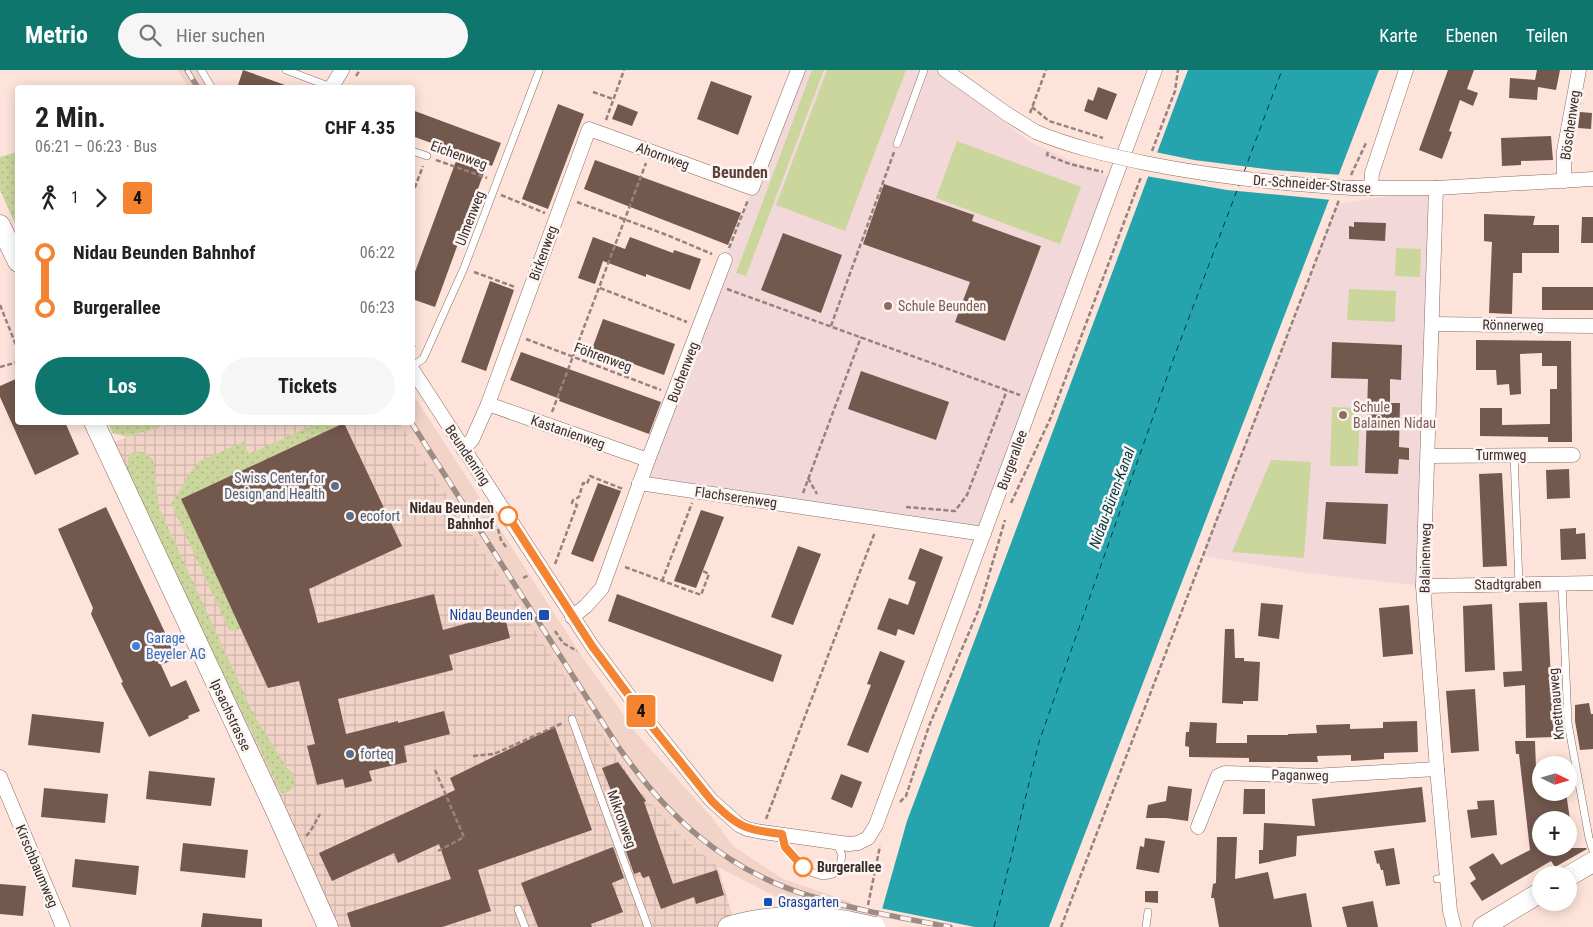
<!DOCTYPE html>
<html lang="de">
<meta charset="utf-8">
<style>
:root{--surface:#fff;--page:#f6f6f6;--text:#222;--muted:#767676;--accent:#0f766e}
body{margin:0;font-family:"Roboto Condensed",sans-serif;background:var(--page);color:var(--text);height:100vh;display:flex;flex-direction:column;font-size:19px;white-space:nowrap}
*{box-sizing:border-box;margin:0}
p{font-size:16px;color:var(--muted)}
.icon{flex:none;width:28px;height:28px;fill:none;stroke:currentColor;stroke-width:2;stroke-linecap:round;stroke-linejoin:round}
.map{position:relative;flex:1;overflow:hidden}
.panel{position:absolute;left:15px;top:15px;width:400px;height:340px;display:flex;flex-direction:column;background:var(--surface);border-radius:5px;box-shadow:0 2px 12px #0003}
.panel>*{flex:none}
.badge{padding:0 10px;border-radius:4px;font-size:18px;line-height:32px}
.needle{width:32px;rotate:95deg}
.fabs{position:absolute;left:1532px;top:686px;display:grid;gap:10px}
.fabs a{display:grid;place-items:center;width:45px;height:45px;border-radius:50%;background:var(--surface);box-shadow:0 2px 12px #0003;font-size:25px}
.map>.badge{position:absolute;translate:-50% -50%;box-shadow:0 0 0 2px #fff}
.legs{display:flex;align-items:center;gap:8px;height:55px;padding:0 20px;font-size:16px}
.legs p{margin-inline-start:auto}
.summary{display:flex;align-items:center;justify-content:space-between;height:85px;padding:0 20px}
h1{font-size:28px;font-weight:700;line-height:38px}
.primary-button{display:flex;gap:10px;margin-top:auto;padding:10px 20px}
.primary-button a{flex:1;height:58px;border-radius:30px;background:var(--accent);color:#fff;font-size:20px;font-weight:700;line-height:58px;text-align:center}
.primary-button a+a{background:var(--page);color:var(--text)}
ul{padding:0 20px;list-style:none}
li{display:flex;align-items:center;gap:18px;height:55px;font-size:19px}
li i{display:grid;place-items:center;width:8px;height:100%;margin:0 6px;background:currentColor}
li i::after{content:'';width:12px;height:12px;margin:-6px;border:4px solid;border-radius:50%;background:var(--surface)}
li p{margin-inline-start:auto}
li:first-child i{background:linear-gradient(#0000 50%,currentColor 0)}
li:last-child i{background:linear-gradient(currentColor 50%,#0000 0)}
header{display:flex;align-items:center;gap:30px;box-sizing:border-box;height:70px;padding:0 25px;background:var(--accent);color:#fff}
header strong{font-size:24px}
nav{display:flex;gap:28px;margin-inline-start:auto;font-size:18px}
.search{width:350px;height:45px;background:var(--page);display:flex;align-items:center;gap:12px;box-sizing:border-box;padding:0 18px;border-radius:28px;color:var(--muted);font-size:19px}
.map>svg:first-child{display:block}
.industrial{fill:url(#industrial-grid)}
.education{fill:#f3d8da}
.built{fill:#f2d3c7}
.grass{fill:url(#grass-dots)}
.pitch{fill:#cad69c}
.water{fill:#26a4ad}
.pier{fill:#fde3da}
.lines{fill:none;stroke-linecap:round;stroke-linejoin:round}
.ferry{stroke:#023b3f;stroke-width:1;stroke-dasharray:6 5;stroke-linecap:butt}
.building{fill:#73584e}
.service-casing{stroke:#896d63;stroke-width:8}
.minor-casing{stroke:#896d63;stroke-width:15}
.secondary-casing{stroke:#896d63;stroke-width:21}
.path{stroke:#95837c;stroke-width:2.5;stroke-dasharray:5 2.5;stroke-linecap:butt}
.service{stroke:#fff;stroke-width:7}
.minor{stroke:#fff;stroke-width:14}
.secondary{stroke:#fff;stroke-width:20}
.rail-casing{stroke:#9e8b84;stroke-width:5.5}
.rail{stroke:#fcf5f3;stroke-width:4;stroke-dasharray:11;stroke-linecap:butt}
.minor-bridge-casing{stroke:#896d63;stroke-width:15;stroke-linecap:butt}
.secondary-bridge-casing{stroke:#896d63;stroke-width:21;stroke-linecap:butt}
.minor-bridge{stroke:#fff;stroke-width:14}
.secondary-bridge{stroke:#fff;stroke-width:20}
.line-1-casing{stroke:#fff;stroke-width:11}
.line-1{stroke:#f48332;stroke-width:8}
.education-dot{fill:#8d6e63;stroke:#fcf5f3;stroke-width:2}
.service-dot{fill:#5c6f8a;stroke:#fcf5f3;stroke-width:2}
.stop-1-dot{fill:#fff;stroke:#f48332;stroke-width:2.5}
.transit-dot{fill:#1a4fb4;stroke:#fcf5f3;stroke-width:2}
.shop-dot{fill:#3f7fe0;stroke:#fcf5f3;stroke-width:2}
.labels{text-anchor:middle;dominant-baseline:central;stroke-width:5;stroke-linejoin:round;paint-order:stroke}
.street-label{font-size:14px;fill:#3b2f2b;stroke:#fcf5f3}
.education-label{font-size:14px;fill:#785e54;stroke:#fcf5f3;text-anchor:start}
.service-label{font-size:14px;fill:#4e5e75;stroke:#fcf5f3;text-anchor:start}
.stop-label{font-size:14px;font-weight:bold;fill:#3b2f2b;stroke:#fcf5f3;text-anchor:end}
.transit-label{font-size:14px;fill:#164399;stroke:#fcf5f3;text-anchor:end}
.shop-label{font-size:14px;fill:#366cbe;stroke:#fcf5f3;text-anchor:start}
.water-label{font-size:15px;font-style:italic;fill:#023b3f;stroke:#fcf5f3}
.quarter-label{font-size:16px;font-weight:bold;fill:#5c4239;stroke:#fcf5f3}
</style>
<header>
<strong>Metrio</strong>
<div class="search"><svg class="icon" aria-label="search" viewBox="0 0 24 24"><circle cx="10" cy="10" r="6"/><path d="M15 15l6 6"/></svg>Hier suchen</div>
<nav><a>Karte</a><a>Ebenen</a><a>Teilen</a></nav>
</header>
<div class="map">
<svg width="1593" height="857" viewBox="0 0 1593 857">
<defs>
<pattern id="industrial-grid" width="8" height="8" patternUnits="userSpaceOnUse" patternTransform="scale(1.25)"><rect width="8" height="8" fill="#f2d3c7"/><path d="M0 4h8M4 0v8" fill="none" stroke="#d0b5ab"/></pattern>
<pattern id="grass-dots" width="8" height="8" patternUnits="userSpaceOnUse" patternTransform="scale(1.25)"><rect width="8" height="8" fill="#cad69c"/><path d="M2 2h.1M6 6h.1" fill="none" stroke="#aeb887" stroke-width="1.8" stroke-linecap="round"/></pattern>
</defs>
<rect width="100%" height="100%" fill="#fde3da"/>
<path class="industrial" d="M172,353H400L637,717L676,761L718,797L735,854L728,857H328L105,376L127,367Z"/>
<g class="education">
<path d="M798,0H938L1028,71L1115,110L984,464L639,413Z"/>
<path d="M1436,118L1423,516L1309,503L1202,486L1337,134Z"/>
</g>
<g class="built">
<path d="M177,0H201L212,17H188Z"/>
<path d="M413,324L583,588L637,664L713,749L733,776L783,809L851,832L849,842L775,826L718,797L676,761L637,717L400,353L412,352Z"/>
</g>
<g class="grass">
<path d="M17,82H18L17,158L0,120V87Z"/>
<path d="M108,353H172L127,367L113,363Z"/>
<path d="M318,353H345L181,429L241,559L231,561L229,560L172,435V433L192,400L200,391L243,372L249,384Z"/>
<path d="M138,381L146,383L153,390L159,438L254,645L287,698C297,705 298,715 288,722L281,723L251,659L227,615L127,402C127,392 126,383 138,381Z"/>
</g>
<g class="pitch">
<path d="M812,0H824L746,206L736,203Z"/>
<path d="M827,0H906L845,161L776,135Z"/>
<path d="M957,71L1081,117L1060,174L936,128Z"/>
<path d="M1396,178L1421,179L1420,207L1395,206Z"/>
<path d="M1349,219L1396,221L1395,252L1347,250Z"/>
<path d="M1332,337L1360,338L1358,396H1330Z"/>
<path d="M1271,390L1311,392L1304,488L1232,482Z"/>
</g>
<path class="water" d="M1188,0H1379L1049,857H877L907,751Z"/>
<g class="pier">
<path d="M1155,82L1194,90L1274,100L1342,105L1332,130L1227,120L1146,106Z"/>
<path d="M880,838L975,857H874Z"/>
</g>
<g class="lines">
<g class="ferry">
<path d="M1244,102L1282,0"/>
<path d="M994,857L1039,672L1173,290L1239,115"/>
</g>
</g>
<g class="building">
<path d="M243,0L288,16V18H237Z"/>
<path d="M1448,0H1474L1467,19L1478,23L1473,36L1460,30L1449,61L1452,62L1442,89L1419,80Z"/>
<path d="M1537,0H1560L1556,20L1538,17L1537,30L1509,28L1510,8L1535,10Z"/>
<path d="M711,11L752,26L738,65L697,49Z"/>
<path d="M1098,17L1117,24L1107,50L1084,41L1088,29L1093,31Z"/>
<path d="M558,34L584,44L548,139L522,129Z"/>
<path d="M618,34L638,42L632,56L612,49Z"/>
<path d="M412,40L501,73L492,96L487,94L435,237L412,229V210L459,83L412,66Z"/>
<path d="M1580,42L1592,43L1591,59L1578,58Z"/>
<path d="M1551,66L1553,90L1521,91V95L1502,96L1501,68Z"/>
<path d="M595,90L741,143L728,175L584,119Z"/>
<path d="M884,114L974,145L972,151L1041,176L1005,271L955,252L970,212L863,174Z"/>
<path d="M1484,144L1535,146L1533,155H1559V183H1522V203H1513L1512,244L1489,243L1492,172L1484,171Z"/>
<path d="M1582,147H1593V173H1581Z"/>
<path d="M1354,152L1386,153L1385,171L1349,169V156L1354,157Z"/>
<path d="M783,163L842,185L821,243L761,220Z"/>
<path d="M593,167L625,179L630,167L673,183L674,180L701,189L690,220L646,204V207L603,191L595,214L578,208Z"/>
<path d="M490,211L514,220L486,301L461,292Z"/>
<rect x="1542" y="217" width="51" height="23"/>
<path d="M603,249L675,274L664,305L592,279Z"/>
<path d="M1476,270L1571,271L1572,372H1548V367L1480,366V338H1502V355L1550,354V319H1557V296H1542V283L1520,284L1521,324L1510,325L1509,314L1497,315L1496,300H1476Z"/>
<path d="M1332,272L1402,275L1401,310L1390,309V333H1400L1399,377L1409,378V390L1399,389L1398,404L1365,403L1368,309L1331,308Z"/>
<path d="M521,282L661,332L649,364L559,331L560,329L510,310Z"/>
<path d="M861,301L949,332L936,370L848,339Z"/>
<path d="M18,308V352H65L79,384L35,405L0,327V316Z"/>
<path d="M344,353L402,476L309,519L318,553L434,524L443,560L504,543L510,568L449,585L453,600L338,629L346,664L398,651V653L444,641L450,664L404,676L407,692L369,701L372,711L345,718L343,709L317,715L307,676L315,674L299,611L268,618L181,429Z"/>
<path d="M1569,399L1570,428L1547,429L1546,400Z"/>
<path d="M1502,403L1507,496L1483,497L1479,404Z"/>
<path d="M598,413L621,421L593,492L571,484Z"/>
<path d="M1326,432L1388,434L1386,474L1323,469Z"/>
<path d="M106,437L177,588L161,595L171,617L186,610L200,641L188,646L189,648L149,667L121,613L123,612L91,544L93,538L58,459Z"/>
<path d="M701,440L724,447L696,518L674,511Z"/>
<path d="M1576,458V464L1585,463L1586,489L1561,490L1560,459Z"/>
<path d="M798,476L821,484L793,555L771,547Z"/>
<path d="M920,478L943,487L914,565L898,559L896,566L877,559L889,528L908,535L916,512L908,509Z"/>
<path d="M617,524L782,585L773,612L608,551Z"/>
<path d="M1547,532L1554,667L1526,668L1525,615L1504,617L1503,602L1522,601L1519,533Z"/>
<path d="M1261,533L1283,535L1279,569L1258,566Z"/>
<path d="M1492,534L1495,600L1465,602L1463,536Z"/>
<path d="M1409,535L1413,584L1383,587L1379,538Z"/>
<path d="M1225,559H1234L1235,588H1244V591L1260,592L1258,631H1243V634L1222,633Z"/>
<path d="M880,581L905,591L868,683L847,675L871,615L867,614Z"/>
<path d="M1475,619L1479,681L1451,683L1446,621Z"/>
<path d="M1589,633L1591,644H1593V679L1580,680L1575,651V635Z"/>
<path d="M32,644L104,652L100,683L28,675Z"/>
<path d="M1417,651L1418,682L1384,683V689L1351,691V685L1317,686L1318,692H1249V688L1189,687V677L1185,676L1186,662H1189L1190,652L1217,653L1216,673H1247V665H1288V664L1317,663L1316,655L1350,654V659L1383,658V652Z"/>
<path d="M555,657L592,760L478,800L491,841L442,857H351L347,843L451,809L439,774L398,793L394,783L332,811L319,783L455,720L450,708Z"/>
<path d="M1515,671H1535L1536,699H1541V722H1566L1570,750H1541V778H1586L1587,779L1555,797L1551,791L1482,831L1470,813L1476,809L1469,797L1493,783L1501,795L1530,780L1519,684H1516Z"/>
<path d="M618,692L646,731L644,732L673,814L717,800L724,825L696,834L694,827L661,839L649,806L643,808L640,802L634,804L623,773L629,771L621,746L602,698Z"/>
<path d="M149,701L215,708L211,736L146,729Z"/>
<path d="M841,704L862,712L852,738L831,729Z"/>
<path d="M1168,716L1192,719L1188,751L1166,748H1146L1148,735L1166,731Z"/>
<path d="M1422,717L1426,752L1297,766L1296,786L1259,794V780H1263L1264,753L1315,756L1312,729Z"/>
<path d="M44,718L108,724L105,753L41,747Z"/>
<path d="M1244,719H1265V744H1243Z"/>
<path d="M1494,730L1497,765L1471,768L1467,740L1478,739L1477,731Z"/>
<path d="M1217,767H1237L1235,809L1268,802L1274,829L1306,823L1312,857H1219L1214,828H1211L1213,814L1216,813Z"/>
<path d="M1145,768L1165,771L1159,803L1136,799L1140,776L1144,777Z"/>
<path d="M183,773L248,780L245,808L180,801Z"/>
<path d="M613,777L624,808L612,813L623,842L591,854L592,857H538L521,813Z"/>
<path d="M1394,778L1400,814L1386,816L1383,800H1381L1379,793L1377,794L1374,781Z"/>
<path d="M75,789L139,796L136,825L72,817Z"/>
<path d="M0,814L26,816L23,846L0,844Z"/>
<path d="M1145,821H1158V833L1145,832Z"/>
<path d="M1373,831L1378,857H1347L1342,837Z"/>
<path d="M203,843L262,849V857H201Z"/>
</g>
<g class="lines">
<g class="service-casing">
<g id="service">
<path d="M201,0L212,18"/>
<path d="M286,0L331,17"/>
<path d="M897,74L924,0"/>
<path d="M412,81L427,86"/>
<path d="M412,296L423,289L464,198L539,1"/>
<path d="M1514,385L1519,514"/>
<path d="M1562,514L1568,653L1589,768L1593,781"/>
<path d="M572,649L648,857"/>
<path d="M783,764L785,777L803,797L813,803L823,806L833,804L840,796L842,785L836,772"/>
<path d="M1437,809L1447,808"/>
<path d="M518,839L525,857"/>
<path d="M1146,857L1148,842"/>
</g>
</g>
<g class="minor-casing">
<g id="minor">
<path d="M945,0L1007,44L1036,62"/>
<path d="M331,18L342,0"/>
<path d="M1564,111V81L1579,0"/>
<path d="M1353,118H1436L1593,109"/>
<path d="M1371,118L1372,103L1406,0"/>
<path d="M1436,118L1423,516L1437,699L1450,841L1454,857"/>
<path d="M1432,254L1593,256"/>
<path d="M412,299L592,576L650,654L711,730L739,755L747,759L762,762L849,774L858,773L868,768L876,755L1155,0"/>
<path d="M488,334L648,390"/>
<path d="M463,379L472,370L488,334L589,59L752,118L798,0"/>
<path d="M1428,386L1573,385"/>
<path d="M639,413L984,464"/>
<path d="M1423,516L1593,513"/>
<path d="M572,547L586,536L602,518L648,390L725,190"/>
<path d="M0,707L63,857"/>
<path d="M1198,757L1218,706L1225,703L1312,706L1437,699"/>
</g>
</g>
<g class="secondary-casing">
<g id="secondary">
<path d="M0,155L18,192"/>
<path d="M94,352L276,741L328,857"/>
<path d="M1569,806L1593,792"/>
<path d="M728,857C765,845 809,845 847,851"/>
<path d="M1483,857L1541,822"/>
</g>
</g>
<g class="path">
<path d="M356,6L360,0"/>
<path d="M593,22L613,29"/>
<path d="M1032,37L1049,51L1103,68"/>
<path d="M1030,43L1046,0"/>
<path d="M606,50L624,0"/>
<path d="M1152,81L1175,21L1178,0"/>
<path d="M1048,82L1047,85L1070,94L1103,102"/>
<path d="M436,90L487,108"/>
<path d="M1351,105L1366,73"/>
<path d="M412,125L423,96"/>
<path d="M501,125L545,143"/>
<path d="M577,132L667,165L712,184"/>
<path d="M729,178L748,130"/>
<path d="M474,202L515,217"/>
<path d="M600,218L687,252"/>
<path d="M727,219L1020,325"/>
<path d="M0,235L18,280"/>
<path d="M831,256L894,82"/>
<path d="M526,269L661,320"/>
<path d="M412,273L416,279"/>
<path d="M0,297L18,292"/>
<path d="M552,342L646,93"/>
<path d="M808,408L817,424"/>
<path d="M803,423L861,267"/>
<path d="M1011,433L1051,347L1141,107"/>
<path d="M906,437L955,441L967,425L1007,320"/>
<path d="M498,459L501,470L506,477L505,479"/>
<path d="M555,494L577,435L572,433L573,430L579,427L583,413L587,414L590,406L623,419"/>
<path d="M625,497L701,525L709,504L703,501"/>
<path d="M523,508L529,505"/>
<path d="M662,511L692,433"/>
<path d="M555,561L563,573L577,581"/>
<path d="M473,686L494,684L563,653"/>
<path d="M435,700L464,767L438,781"/>
<path d="M900,732L906,726L929,656L979,539L1005,450"/>
<path d="M766,749L875,462"/>
<path d="M306,766L310,762L320,744"/>
<path d="M868,835L880,776"/>
<path d="M1061,857L1339,130"/>
</g>
<use href="#service" class="service"/>
<use href="#minor" class="minor"/>
<use href="#secondary" class="secondary"/>
<g class="rail-casing">
<g id="rail">
<path d="M187,0L198,18"/>
<path d="M411,352L617,675C666,746 725,800 810,826C855,840 903,848 950,857"/>
</g>
</g>
<use href="#rail" class="rail"/>
<g class="minor-bridge-casing">
<path id="minor-bridge" d="M1036,62C1072,77 1108,85 1145,93C1214,107 1283,114 1353,118"/>
</g>
<g class="secondary-bridge-casing">
<path id="secondary-bridge" d="M847,851L875,857"/>
</g>
<use href="#minor-bridge" class="minor-bridge"/>
<use href="#secondary-bridge" class="secondary-bridge"/>
</g>
<g class="lines">
<g class="line-1-casing">
<path id="line-1" d="M508,446L592,576L650,654L711,730C737,757 746,760 782,764L785,777L803,797"/>
</g>
<use href="#line-1" class="line-1"/>
</g>
<g class="education-dot">
<circle cx="888" cy="236" r="5"/>
<circle cx="1343" cy="345" r="5"/>
</g>
<g class="service-dot">
<circle cx="335" cy="416" r="5"/>
<circle cx="350" cy="446" r="5"/>
<circle cx="350" cy="684" r="5"/>
</g>
<g class="stop-1-dot">
<circle cx="508" cy="446" r="9"/>
<circle cx="803" cy="797" r="9"/>
</g>
<g class="transit-dot">
<rect x="538" y="539" width="12" height="12" rx="2.5"/>
<rect x="763" y="827" width="10" height="10" rx="2.5"/>
</g>
<circle class="shop-dot" cx="136" cy="576" r="5"/>
<g class="labels">
<g class="street-label">
<text transform="translate(1570 55) rotate(-82)">Böschenweg</text>
<text transform="translate(459 85) rotate(20)">Eichenweg</text>
<text transform="translate(663 86) rotate(20)">Ahornweg</text>
<text transform="translate(1312 114) rotate(4)">Dr.-Schneider-Strasse</text>
<text transform="translate(470 148) rotate(-69)">Ulmenweg</text>
<text transform="translate(543 183) rotate(-70)">Birkenweg</text>
<text transform="translate(1513 255) rotate(1)">Rönnerweg</text>
<text transform="translate(603 287) rotate(20)">Föhrenweg</text>
<text transform="translate(683 302) rotate(-69)">Buchenweg</text>
<text transform="translate(568 362) rotate(19)">Kastanienweg</text>
<text transform="translate(468 385) rotate(56)">Beundenring</text>
<text x="1501" y="385">Turmweg</text>
<text transform="translate(1012 390) rotate(-70)">Burgerallee</text>
<text transform="translate(736 427) rotate(8)">Flachserenweg</text>
<text transform="translate(1425 488) rotate(-89)">Balainenweg</text>
<text transform="translate(1508 514) rotate(-1)">Stadtgraben</text>
<text transform="translate(1556 634) rotate(-95)">Knettnauweg</text>
<text transform="translate(231 645) rotate(65)">Ipsachstrasse</text>
<text transform="translate(1300 705) rotate(1)">Paganweg</text>
<text transform="translate(622 749) rotate(70)">Mikronweg</text>
<text transform="translate(37 796) rotate(67)">Kirschbaumweg</text>
</g>
<g class="education-label">
<text x="898" y="236">Schule Beunden</text>
<text x="1353" y="337">Schule<tspan x="1353" dy="16">Balainen Nidau</tspan></text>
</g>
<g class="service-label">
<text x="325" y="408" text-anchor="end">Swiss Center for<tspan x="325" dy="16">Design and Health</tspan></text>
<text x="360" y="446">ecofort</text>
<text x="360" y="684">forteq</text>
</g>
<g class="stop-label">
<text x="494" y="438">Nidau Beunden<tspan x="494" dy="16">Bahnhof</tspan></text>
<text x="817" y="797" text-anchor="start">Burgerallee</text>
</g>
<g class="transit-label">
<text x="533" y="545">Nidau Beunden</text>
<text x="778" y="832" text-anchor="start">Grasgarten</text>
</g>
<g class="shop-label">
<text x="146" y="568">Garage<tspan x="146" dy="16">Beyeler AG</tspan></text>
</g>
<g class="water-label">
<text transform="translate(1112 428) rotate(-70)">Nidau-Büren-Kanal</text>
</g>
<g class="quarter-label">
<text x="740" y="102">Beunden</text>
</g>
</g>
</svg>
<div class="fabs">
<a><svg class="needle" viewBox="-14 -14 28 28"><path d="M0-13l5 13h-10z" fill="#e53935"/><path d="M0 13l5-13h-10z" fill="#767676"/></svg></a>
<a>+</a>
<a>−</a>
</div>
<b class="badge" style="left:641px;top:641px;background:#f48332;color:#111">4</b>
<section class="panel">
<div class="summary"><div><h1>2 Min.</h1><p>06:21 – 06:23 · Bus</p></div><b>CHF 4.35</b></div>
<div class="legs"><svg class="icon" aria-label="walk" viewBox="0 0 24 24"><circle cx="13" cy="4" r="2"/><path d="M13 8l-2 6 4 7M11 14l-3 7M7 12l3-4h3l4 4"/></svg>1<svg class="icon" aria-label="forward" viewBox="0 0 24 24"><path d="M9 5l7 7-7 7"/></svg><b class="badge" style="background:#f48332;color:#111">4</b></div>
<ul>
<li><i style="color:#f48332"></i><b>Nidau Beunden Bahnhof</b><p>06:22</p></li>
<li><i style="color:#f48332"></i><b>Burgerallee</b><p>06:23</p></li>
</ul>
<div class="primary-button"><a>Los</a><a>Tickets</a></div>
</section>
</div>
